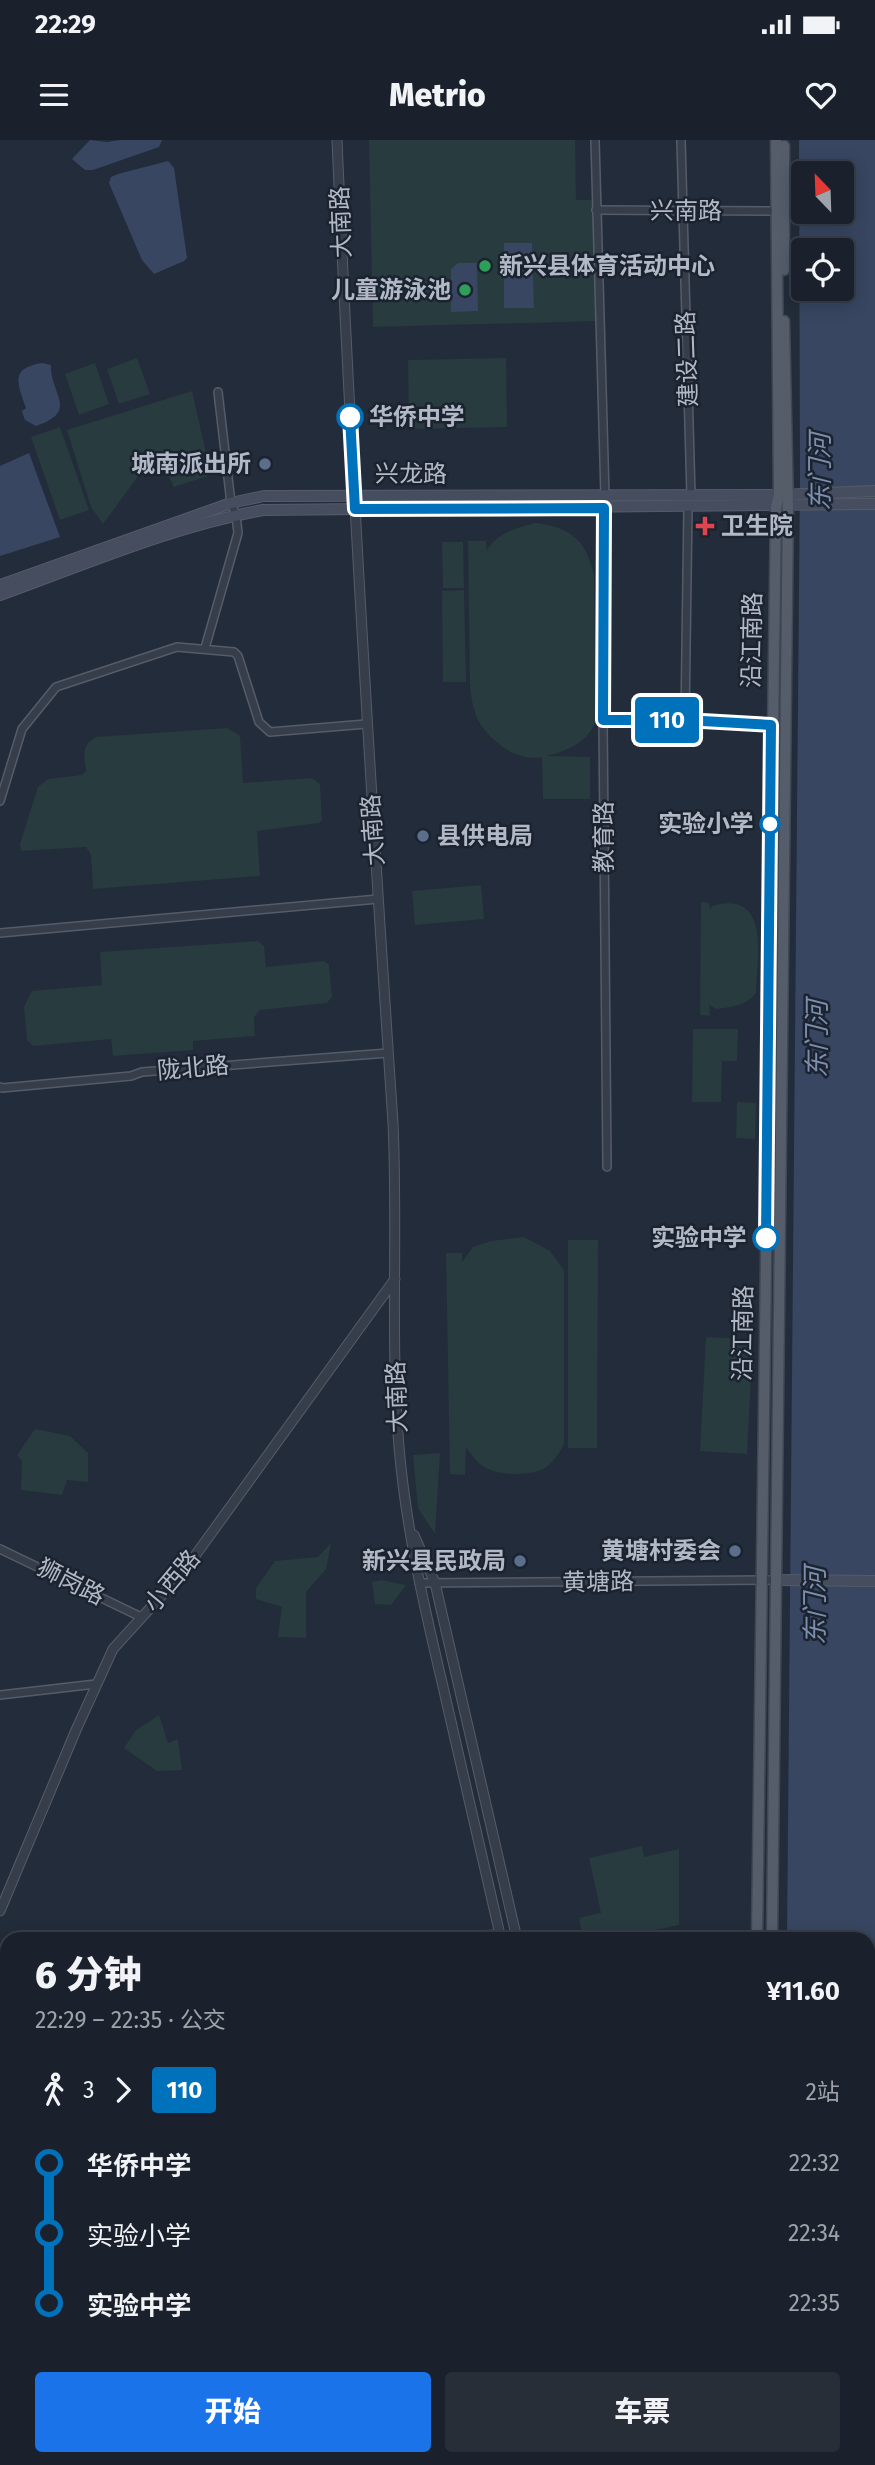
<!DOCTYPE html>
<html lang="zh">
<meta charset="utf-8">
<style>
:root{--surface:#1a212c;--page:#272e38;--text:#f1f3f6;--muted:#9fa3a9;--line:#383e48;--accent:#1a73e8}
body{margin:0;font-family:"Fira Sans","Noto Sans SC",sans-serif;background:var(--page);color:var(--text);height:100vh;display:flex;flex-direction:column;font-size:26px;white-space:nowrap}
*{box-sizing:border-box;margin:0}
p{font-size:23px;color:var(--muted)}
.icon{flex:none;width:38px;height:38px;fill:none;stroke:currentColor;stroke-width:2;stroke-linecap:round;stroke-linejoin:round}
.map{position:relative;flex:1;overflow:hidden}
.side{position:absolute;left:0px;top:1792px;width:875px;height:534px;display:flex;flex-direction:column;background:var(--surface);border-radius:21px 21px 0 0;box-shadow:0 4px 18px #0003,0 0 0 2px var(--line)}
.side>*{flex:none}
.badge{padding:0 14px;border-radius:5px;font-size:24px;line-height:46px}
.needle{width:46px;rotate:337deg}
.fabs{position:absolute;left:791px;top:21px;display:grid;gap:14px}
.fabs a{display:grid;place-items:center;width:63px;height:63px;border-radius:7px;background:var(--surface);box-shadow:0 4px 18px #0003,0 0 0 2px var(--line);font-size:35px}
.map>.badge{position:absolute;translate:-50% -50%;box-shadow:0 0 0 4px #fff}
.legs{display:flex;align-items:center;gap:10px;height:77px;padding:0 35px;font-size:23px}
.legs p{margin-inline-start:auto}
.summary{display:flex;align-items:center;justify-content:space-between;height:119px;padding:0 35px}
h1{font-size:38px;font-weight:800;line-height:52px}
.action{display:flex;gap:14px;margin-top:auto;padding:14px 35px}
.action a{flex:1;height:80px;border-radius:7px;background:var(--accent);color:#fff;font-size:28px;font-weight:800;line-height:80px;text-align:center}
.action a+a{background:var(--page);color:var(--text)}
ul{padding:0 35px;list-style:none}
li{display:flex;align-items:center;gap:24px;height:70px;font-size:26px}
li i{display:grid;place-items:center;width:10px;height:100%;margin:0 9px;background:currentColor}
li i::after{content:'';width:18px;height:18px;margin:-9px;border:5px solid;border-radius:50%;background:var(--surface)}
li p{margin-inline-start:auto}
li:first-child i{background:linear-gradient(#0000 50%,currentColor 0)}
li:last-child i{background:linear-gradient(currentColor 50%,#0000 0)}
.status{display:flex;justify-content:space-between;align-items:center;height:49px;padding:0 35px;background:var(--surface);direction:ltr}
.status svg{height:19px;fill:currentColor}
header{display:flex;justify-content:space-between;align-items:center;height:91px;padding:0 35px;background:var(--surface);font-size:32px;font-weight:800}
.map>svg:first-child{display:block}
.green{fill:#283b3e}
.water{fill:#384661;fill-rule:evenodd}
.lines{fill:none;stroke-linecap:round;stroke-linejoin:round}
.minor-casing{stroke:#555c69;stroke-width:10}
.tertiary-casing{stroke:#555c69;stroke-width:11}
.secondary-casing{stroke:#555c69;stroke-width:12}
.primary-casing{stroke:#404754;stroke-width:13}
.minor{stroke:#373e4b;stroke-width:7}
.tertiary{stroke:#373e4b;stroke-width:9}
.secondary{stroke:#454d5e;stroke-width:10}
.primary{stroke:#555d6b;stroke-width:10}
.line-1-casing{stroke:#fff;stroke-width:16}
.line-1{stroke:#0072bc;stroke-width:10}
.leisure-dot{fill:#2e9e5b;stroke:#1c2330;stroke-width:2.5}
.stop-1-dot{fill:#fff;stroke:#0072bc;stroke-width:3.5}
.service-dot{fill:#5c6f8a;stroke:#1c2330;stroke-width:2.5}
.health-dot{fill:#e0444e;stroke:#1c2330;stroke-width:2.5}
.labels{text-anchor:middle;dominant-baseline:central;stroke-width:5;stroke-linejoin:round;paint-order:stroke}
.street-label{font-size:24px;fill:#b2b9c6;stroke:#1c2330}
.poi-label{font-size:24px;font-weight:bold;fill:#b2b9c6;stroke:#1c2330;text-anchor:end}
.stop-label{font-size:24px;font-weight:bold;fill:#b2b9c6;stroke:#1c2330;text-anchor:end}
.water-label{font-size:26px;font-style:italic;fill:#7c8ead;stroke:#1c2330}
</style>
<div class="status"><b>22:29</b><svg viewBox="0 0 49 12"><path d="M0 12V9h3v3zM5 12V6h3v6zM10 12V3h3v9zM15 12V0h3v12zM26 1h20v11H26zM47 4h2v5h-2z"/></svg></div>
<header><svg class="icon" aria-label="menu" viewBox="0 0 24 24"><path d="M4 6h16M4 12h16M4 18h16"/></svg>Metrio<svg class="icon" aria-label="heart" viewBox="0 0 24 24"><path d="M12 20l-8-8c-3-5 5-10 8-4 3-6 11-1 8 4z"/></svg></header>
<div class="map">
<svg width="875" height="2325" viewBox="0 0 875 2325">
<rect width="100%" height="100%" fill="#232c3a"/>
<g class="green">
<path d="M369,0H575L576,60H596L598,181L373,187Z"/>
<path d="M137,218L150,254L119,264L107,229Z"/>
<path d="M506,218L507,287L409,289L408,220Z"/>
<path d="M95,223L109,264L79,275L65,234Z"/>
<path d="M192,251L211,335L174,347L162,323L142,331L103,384L91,367L67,290Z"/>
<path d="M60,287L89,370L60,380L31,297Z"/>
<path d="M536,383C572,388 586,400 594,435L596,581C587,603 569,610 547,616L590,617V659H543L542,617C519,622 494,604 481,585C474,575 472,561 470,548L468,401H486L487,411C495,394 518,387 536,383Z"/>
<path d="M442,402H463L464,448H443Z"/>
<path d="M464,450L466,542H443L442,451Z"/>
<path d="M227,588L240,596L243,643L312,638L320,644L322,680L319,683L257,691L260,736L93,749L91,715L86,707L21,711L20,704L38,647L48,639L82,635L86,631C84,616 81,605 96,597Z"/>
<path d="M481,745L484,779L415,785L412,751Z"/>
<path d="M701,762L709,763L710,770L712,766C771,749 757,817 756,853C747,866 731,867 716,869L709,865L710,876L700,875Z"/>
<path d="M258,801L264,806L266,827L324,821L329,825L332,857L327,863L260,870L254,877L255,896L193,901V910L113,916L111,899L33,906L27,900L24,867L32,851L102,845L100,812Z"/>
<path d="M693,889H738L737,921H722L721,962H692Z"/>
<path d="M737,962L756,963L755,999L736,998Z"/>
<path d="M524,1097L550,1111L564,1130V1304C559,1314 550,1328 538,1331C523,1336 498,1335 484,1327C476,1322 471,1314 466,1307L465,1335L450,1334L446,1113H462V1122L473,1107L491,1101Z"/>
<path d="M568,1100H598L597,1308H568Z"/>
<path d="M706,1197L753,1199L747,1314L700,1311Z"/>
<path d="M35,1289L70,1296L88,1313V1342L67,1340L62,1355L21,1350L22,1321L17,1315Z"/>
<path d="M440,1313L435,1394L418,1368L413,1315Z"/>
<path d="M331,1403L326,1429L306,1452V1498L278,1497L282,1467L256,1459V1448L275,1421L318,1417Z"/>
<path d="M381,1440L406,1445L391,1465L375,1464L372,1442Z"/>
<path d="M159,1575L168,1603L178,1599L182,1630L157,1631L124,1608L136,1590Z"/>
<path d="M642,1706L644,1717L679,1709V1785L614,1799H583L579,1778L601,1773L589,1718Z"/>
</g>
<g class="water">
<path d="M90,0L107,2L120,0H162L159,7L93,30H85L72,19Z"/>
<path d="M799,0H875V2263L868,2295V1799H787L800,337ZM803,33H842V72H803ZM803,110H842V149H803Z"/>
<path d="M168,21L174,28L187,118L184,121L154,134L142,120L109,43L111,37L118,34Z"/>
<path d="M504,103H532L534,168H504Z"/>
<path d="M458,123H477L478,171L451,172V129Z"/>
<path d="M42,223L51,225C50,255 80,271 36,286L25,280L22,271L26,268C18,244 9,228 42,223Z"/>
<path d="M29,313L60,397L0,416V326Z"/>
<path d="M776,2319H863L862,2325H775Z"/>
</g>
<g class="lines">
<g class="minor-casing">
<g id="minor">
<path d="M595,0L605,355"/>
<path d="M681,0L691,355"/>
<path d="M596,70L776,71"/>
<path d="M604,367L603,580L607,1027"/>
<path d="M205,508L238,393L236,375L231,363L218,252"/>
<path d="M603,580H685L771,585"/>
<path d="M685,580L688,367"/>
<path d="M0,661L22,589L56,547L177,507L234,512L238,516L259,582L270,592L366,584"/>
<path d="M0,793L378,759"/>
<path d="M0,947L2,948L131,936L142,932L388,913"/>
<path d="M0,1409L141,1477"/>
<path d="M419,1443L777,1440"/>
<path d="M0,1555L96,1544"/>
<path d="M433,1799L500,1794"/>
</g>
</g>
<g class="tertiary-casing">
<g id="tertiary">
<path d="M337,0C351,328 371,656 393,983C398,1091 390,1199 399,1307C406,1390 425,1470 444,1551C463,1634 482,1716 501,1799"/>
<path d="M414,1395L435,1443L517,1799"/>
<path d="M0,1771L76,1590L113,1509L184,1431L395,1139"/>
<path d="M0,2044L7,2068"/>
<path d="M622,2319L624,2325"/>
<path d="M639,2319L640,2325"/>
<path d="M34,2325L35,2319"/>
</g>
</g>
<g class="secondary-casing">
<g id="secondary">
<path d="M0,445L231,363L264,356L779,355L875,351"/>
<path d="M0,455C86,424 173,386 263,370L875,364"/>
<path d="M777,1440L875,1441"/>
</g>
</g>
<g class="primary-casing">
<g id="primary">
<path d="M784,6V130"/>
<path d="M757,1799L776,367L779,355L776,0"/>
<path d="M772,1799L788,367L784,181"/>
<path d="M739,2325L740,2319"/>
<path d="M751,2325L753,2319"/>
</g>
</g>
<use href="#minor" class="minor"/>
<use href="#tertiary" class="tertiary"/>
<use href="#secondary" class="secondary"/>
<use href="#primary" class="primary"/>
</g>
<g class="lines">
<g class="line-1-casing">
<path id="line-1" d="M350,277L355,369L604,368L603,580H685L771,585L766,1098"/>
</g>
<use href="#line-1" class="line-1"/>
</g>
<g class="leisure-dot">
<circle cx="485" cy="126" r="7"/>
<circle cx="465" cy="150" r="7"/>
</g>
<g class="stop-1-dot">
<circle cx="350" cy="277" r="12"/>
<circle cx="770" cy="684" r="9"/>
<circle cx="766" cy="1098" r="12"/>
</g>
<g class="service-dot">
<circle cx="265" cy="324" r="7"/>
<circle cx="423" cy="696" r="7"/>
<circle cx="735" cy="1411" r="7"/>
<circle cx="520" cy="1421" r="7"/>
</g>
<path class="health-dot" d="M701.5 375.5h7v7h7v7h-7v7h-7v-7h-7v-7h7z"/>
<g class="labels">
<g class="street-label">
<text x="686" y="71">兴南路</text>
<text transform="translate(341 82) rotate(-92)">大南路</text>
<text transform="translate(687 219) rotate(-92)">建设二路</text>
<text x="411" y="334">兴龙路</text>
<text transform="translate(752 500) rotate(-89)">沿江南路</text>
<text transform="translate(373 690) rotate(-94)">大南路</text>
<text transform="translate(604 697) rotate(-90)">教育路</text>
<text transform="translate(193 928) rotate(-5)">陇北路</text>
<text transform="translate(743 1193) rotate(-89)">沿江南路</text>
<text transform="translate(397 1257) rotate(-92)">大南路</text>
<text transform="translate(172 1441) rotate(-50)">小西路</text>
<text transform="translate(71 1442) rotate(27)">狮岗路</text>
<text transform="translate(598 1442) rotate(-1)">黄塘路</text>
</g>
<g class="poi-label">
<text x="499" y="126" text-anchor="start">新兴县体育活动中心</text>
<text x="451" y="150">儿童游泳池</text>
<text x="251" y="324">城南派出所</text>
<text x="721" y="386" text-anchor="start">卫生院</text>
<text x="437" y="696" text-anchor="start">县供电局</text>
<text x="721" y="1411">黄塘村委会</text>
<text x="506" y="1421">新兴县民政局</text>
</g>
<g class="stop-label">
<text x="369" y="277" text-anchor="start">华侨中学</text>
<text x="754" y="684">实验小学</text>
<text x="747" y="1098">实验中学</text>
</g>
<g class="water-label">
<text transform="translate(820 332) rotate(-90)">东门河</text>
<text transform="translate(817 899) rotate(-90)">东门河</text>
<text transform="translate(815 1466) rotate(-90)">东门河</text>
</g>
</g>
</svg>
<div class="fabs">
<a><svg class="needle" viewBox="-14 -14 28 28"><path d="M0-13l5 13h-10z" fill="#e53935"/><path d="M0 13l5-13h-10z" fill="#9fa3a9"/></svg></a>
<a><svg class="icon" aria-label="locate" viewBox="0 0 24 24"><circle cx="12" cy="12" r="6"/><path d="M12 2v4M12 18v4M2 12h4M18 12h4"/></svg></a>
</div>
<b class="badge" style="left:667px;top:580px;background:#0072bc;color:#fff">110</b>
<section class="side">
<div class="summary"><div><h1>6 分钟</h1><p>22:29 – 22:35 · 公交</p></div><b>¥11.60</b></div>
<div class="legs"><svg class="icon" aria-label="walk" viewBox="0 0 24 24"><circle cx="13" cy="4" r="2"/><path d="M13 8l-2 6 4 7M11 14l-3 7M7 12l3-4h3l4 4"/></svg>3<svg class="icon" aria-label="forward" viewBox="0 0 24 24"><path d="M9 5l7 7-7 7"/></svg><b class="badge" style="background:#0072bc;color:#fff">110</b><p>2站</p></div>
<ul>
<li><i style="color:#0072bc"></i><b>华侨中学</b><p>22:32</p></li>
<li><i style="color:#0072bc"></i><span>实验小学</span><p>22:34</p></li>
<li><i style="color:#0072bc"></i><b>实验中学</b><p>22:35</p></li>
</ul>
<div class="action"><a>开始</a><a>车票</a></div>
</section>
</div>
